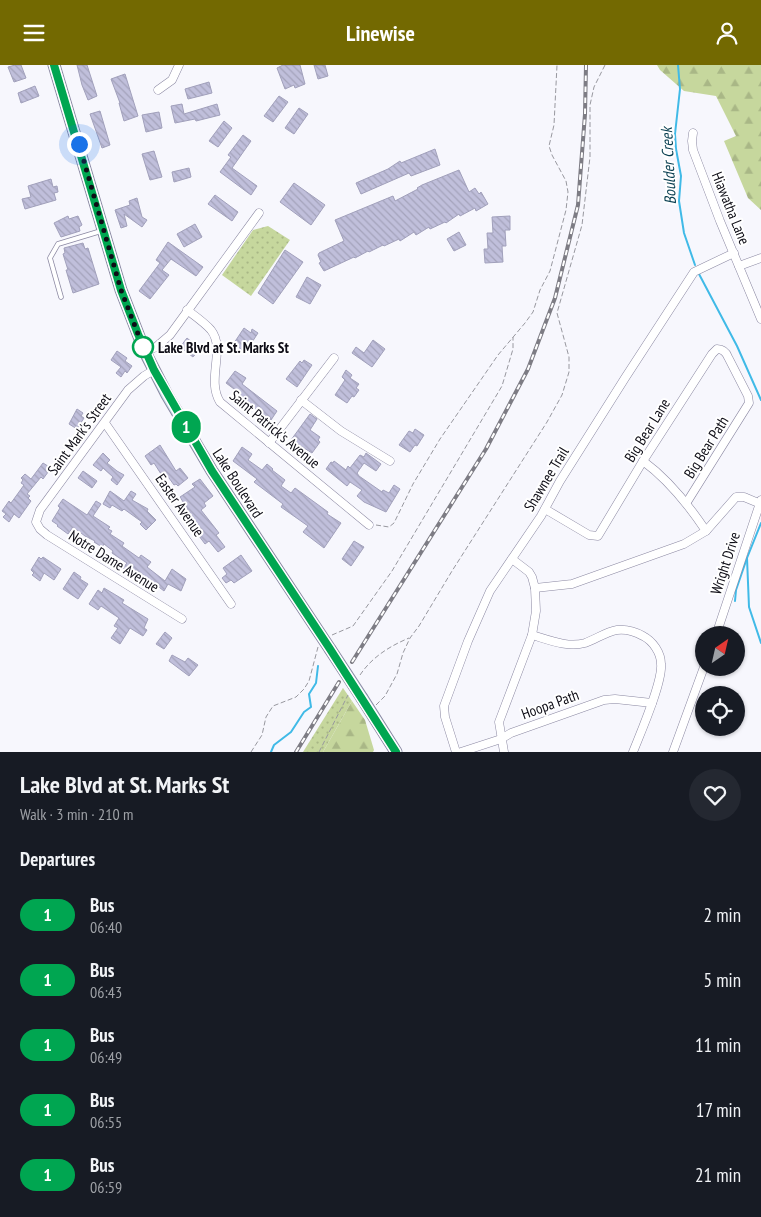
<!DOCTYPE html>
<meta charset="utf-8">
<style>
:root{--surface:#171b24;--page:#242831;--text:#f1f3f6;--muted:#9ea1a6;--accent:#736901}
body{margin:0;font-family:"PT Sans Narrow",sans-serif;background:var(--page);color:var(--text);height:100vh;display:flex;flex-direction:column;font-size:19px;white-space:nowrap}
*{box-sizing:border-box;margin:0}
p{font-size:16px;color:var(--muted)}
.icon{flex:none;width:28px;height:28px;fill:none;stroke:currentColor;stroke-width:2;stroke-linecap:round;stroke-linejoin:round}
.map{position:relative;height:687px;overflow:hidden}
.drawer{display:flex;flex-direction:column;background:var(--surface);flex:1}
.drawer>*{flex:none}
.badge{padding:0 10px;border-radius:16px;font-size:18px;line-height:32px}
.needle{width:32px;rotate:34deg}
.fabs{position:absolute;left:695px;top:561px;display:grid;gap:10px}
.fabs a{display:grid;place-items:center;width:50px;height:50px;border-radius:50%;background:var(--surface);box-shadow:0 1px 4px #0004;font-size:25px}
.you{position:absolute;width:25px;height:25px;margin:-12px;border:4px solid #fff;border-radius:50%;background:#1a73e8;box-shadow:0 0 0 8px #1a73e833}
.map>.badge{position:absolute;translate:-50% -50%;box-shadow:0 0 0 2px #fff}
h2{padding:0 20px;font-size:19px;line-height:45px}
.round{display:grid;place-items:center;flex:none;width:52px;height:52px;border-radius:26px;background:var(--page)}
.headline{display:flex;align-items:center;justify-content:space-between;height:85px;padding:0 20px}
h1{font-size:24px;font-weight:600;line-height:38px}
ul{padding:0;list-style:none}
li{display:flex;align-items:center;gap:15px;height:65px;padding:0 20px}
li div{flex:1}
li b{display:block;font-size:19px}
li em{font-style:normal}
li .badge{min-width:55px;font-weight:700;text-align:center}
header{display:flex;justify-content:space-between;align-items:center;height:65px;padding:0 20px;background:var(--accent);color:#fff;font-size:22px;font-weight:600}
.map>svg:first-child{display:block}
.grass{fill:url(#grass-dots)}
.forest{fill:url(#forest-firs)}
.lines{fill:none;stroke-linecap:round;stroke-linejoin:round}
.stream{stroke:#40bae7;stroke-width:2}
.building{fill:url(#building-back-hatch);stroke:#a1a0bb}
.lane-casing{stroke:#8b88a2;stroke-width:5.5}
.street-casing{stroke:#8b88a2;stroke-width:9}
.secondary-casing{stroke:#8b88a2;stroke-width:13}
.path{stroke:#98989f;stroke-width:1;stroke-dasharray:5 2.5;stroke-linecap:butt}
.lane{stroke:#fff;stroke-width:4}
.street{stroke:#fff;stroke-width:8}
.secondary{stroke:#c7e2ea;stroke-width:11}
.rail-casing{stroke:#7d7c84;stroke-width:4}
.rail{stroke:#fff;stroke-width:2;stroke-dasharray:5.5;stroke-linecap:butt}
.secondary-bridge-casing{stroke:#8b88a2;stroke-width:13;stroke-linecap:butt}
.secondary-bridge{stroke:#c7e2ea;stroke-width:11}
.line-casing{stroke:#fff;stroke-width:11}
.line{stroke:#00a651;stroke-width:8}
.walk{stroke:#0e0d16;stroke-width:5;stroke-dasharray:0 9}
.stop-dot{fill:#fff;stroke:#00a651;stroke-width:2.5}
.labels{text-anchor:middle;dominant-baseline:central;stroke-width:4;stroke-linejoin:round;paint-order:stroke}
.street-label{font-size:15px;fill:#0e0d16;stroke:#fff}
.stop-label{font-size:15px;font-weight:bold;fill:#0e0d16;stroke:#fff;text-anchor:start}
.water-label{font-size:16px;font-style:italic;fill:#083e50;stroke:#fff}
</style>
<header><svg class="icon" aria-label="menu" viewBox="0 0 24 24"><path d="M4 6h16M4 12h16M4 18h16"/></svg>Linewise<svg class="icon" aria-label="person" viewBox="0 0 24 24"><circle cx="12" cy="8" r="4"/><path d="M4 21q1-7 8-7t8 7"/></svg></header>
<div class="map">
<svg width="761" height="687" viewBox="0 0 761 687">
<defs>
<pattern id="grass-dots" width="8" height="8" patternUnits="userSpaceOnUse" patternTransform="scale(1.25)"><rect width="8" height="8" fill="#c6d79d"/><path d="M2 2h.1M6 6h.1" fill="none" stroke="#a9b786" stroke-width="1.8" stroke-linecap="round"/></pattern>
<pattern id="forest-firs" width="22" height="20" patternUnits="userSpaceOnUse" patternTransform="scale(1.25)"><rect width="22" height="20" fill="#c6d79d"/><path d="M5 1l3.5 6h-7zM16 11l3.5 6h-7z" fill="#a9b786"/></pattern>
<pattern id="building-back-hatch" width="6" height="6" patternUnits="userSpaceOnUse" patternTransform="scale(1.25)"><rect width="6" height="6" fill="#c0bfdb"/><path d="M-1 5l2 2M0 0l6 6M5-1l2 2" fill="none" stroke="#a4a3bb"/></pattern>
</defs>
<rect width="100%" height="100%" fill="#f7f7fd"/>
<g class="grass">
<path d="M268,161L290,175L251,231L222,210L253,165Z"/>
<path d="M343,623L352,636L323,687H303Z"/>
</g>
<g class="forest">
<path d="M657,0H761V145L748,133L724,76L736,71L716,31L684,26L660,5Z"/>
<path d="M352,636L365,655L374,685L373,687H323Z"/>
</g>
<g class="lines">
<g class="stream">
<path d="M678,0L680,24L675,69L676,84L681,111L679,136L684,168L695,200"/>
<path d="M699,209L737,281L761,335"/>
<path d="M761,458L747,493L749,542L761,578"/>
<path d="M735,536L736,525L747,493"/>
<path d="M271,687L274,680L291,667L304,647L311,642L309,629L316,618L318,601"/>
</g>
</g>
<g class="building">
<path d="M15,0H21L26,13L14,17L8,2Z"/>
<path d="M77,0H87L97,31L88,35L82,20Z"/>
<path d="M283,0H300L305,19L295,23L294,20L285,24L277,3Z"/>
<path d="M314,0H325L328,11L318,14Z"/>
<path d="M125,9L138,51L124,56L119,38H120L111,14Z"/>
<path d="M209,17L212,28L188,34L185,24Z"/>
<path d="M35,21L39,31L21,38L18,28Z"/>
<path d="M279,31L288,37L273,57L264,51Z"/>
<path d="M182,39L184,49L217,39L220,50L196,56L195,54L175,58L171,41Z"/>
<path d="M299,43L308,49L294,69L285,63Z"/>
<path d="M100,46L110,80L102,83L90,49Z"/>
<path d="M159,47L162,63L146,67L142,50Z"/>
<path d="M224,56L232,63L218,82L209,76Z"/>
<path d="M243,70L251,76L232,103L257,121L251,130L220,107L231,92L228,90Z"/>
<path d="M435,84L440,100L411,111L409,108L361,129L356,118L388,104L400,96L401,98Z"/>
<path d="M154,86L162,112L150,115L142,89Z"/>
<path d="M189,103L191,112L174,117L172,107Z"/>
<path d="M459,105L469,127L475,123L479,129L481,127L488,139L476,146L475,143L460,151L459,149L446,158L445,157L430,164L429,162L416,170L414,167L400,176L399,174L384,181L383,180L369,187L368,186L355,193L354,192L324,206L319,198L321,197L318,190L319,188L344,176L335,155L393,131L395,136L418,124L417,123L422,120Z"/>
<path d="M51,114L53,122L57,121L58,127L54,128L56,135L25,144L22,134L31,132L28,121Z"/>
<path d="M294,118L325,140L311,160L280,137Z"/>
<path d="M215,130L238,147L232,156L208,139Z"/>
<path d="M137,133L142,152L147,155L142,162L124,149L127,161L121,163L115,145L130,140L129,136Z"/>
<path d="M68,151L69,154L78,151L82,160L79,162L80,166L61,172L54,158Z"/>
<path d="M510,151V165H505L506,181H502L503,197L485,198L484,184H488L487,168H493L492,152Z"/>
<path d="M195,159L202,172L184,182L177,169Z"/>
<path d="M459,167L466,180L454,186L447,174Z"/>
<path d="M168,177L203,202L196,211L171,194L162,205L169,210L150,234L139,226L160,198L156,195Z"/>
<path d="M83,178L85,184L88,183L99,219L73,228L66,205H68L63,189L65,188L64,183Z"/>
<path d="M285,185L303,197L273,239L258,228Z"/>
<path d="M307,212L321,220L310,239L296,232Z"/>
<path d="M244,263L251,268L252,264L258,268L245,288L234,278Z"/>
<path d="M187,273L200,284L193,292L180,282Z"/>
<path d="M373,275L385,284L372,302L352,288L356,282L364,288Z"/>
<path d="M117,286L127,293L125,296L132,301L127,308L125,306L121,312L116,308L121,302L111,295Z"/>
<path d="M304,295L312,300L297,322L286,314L300,296L302,298Z"/>
<path d="M346,305L352,310L350,313L359,319L356,323L359,325L354,332L352,331L347,338L335,330L345,315L342,312Z"/>
<path d="M235,306L246,313L242,319L277,346L271,355L236,330L238,327L226,318Z"/>
<path d="M77,344L83,348L81,351L84,353L77,364L69,359Z"/>
<path d="M310,349L317,354L310,365L320,372L318,375L320,377L312,388L291,375Z"/>
<path d="M415,364L424,370L417,381L415,380L410,387L399,380L409,366L413,368Z"/>
<path d="M160,380L176,406L180,403L188,413L178,421L176,419L174,420L164,406L161,409L154,398L151,400L145,391Z"/>
<path d="M242,382L252,389L248,395L262,405L267,399L273,404L272,405L285,415L281,421L291,428L295,423L328,447L327,449L341,458L324,483L303,467L308,461L281,442L283,439L254,417L257,414L233,396Z"/>
<path d="M103,388L110,395L107,398L117,406L124,410L117,420L111,415L113,412L103,403L101,406L93,400Z"/>
<path d="M366,388L381,399L376,406L364,398L357,408L359,411L382,427L383,425L389,428L394,420L400,424L386,447L364,437L357,431L362,425L350,417L347,421L326,404L331,397L333,398L334,396L346,405L348,401L350,403L360,390L364,392Z"/>
<path d="M43,398L51,403L43,414L41,412L27,429L30,431L28,433L31,436L19,453L14,449L9,457L3,452L6,449L2,446L9,436L11,438L24,420L21,418L23,415L21,413L25,409L31,414Z"/>
<path d="M83,406L97,416L92,423L78,413Z"/>
<path d="M200,414L213,431L204,438L206,441L201,445L219,468L216,470L225,482L218,487L209,476L205,479L199,471L201,470L196,464L198,463L197,459L180,432L195,422L192,419Z"/>
<path d="M110,426L124,436L131,426L136,429L132,435L148,444L147,446L156,455L146,465L140,459L142,457L124,444L122,446L112,440L110,443L103,439Z"/>
<path d="M63,434L87,450L96,436L101,439L93,451L110,462L108,464L112,466L110,469L124,478L122,481L139,493L141,490L151,497L147,502L165,516L172,504L186,514L181,526L168,519L164,526L155,519L154,521L130,502L128,506L123,503L127,498L112,488L113,486L104,479L102,482L94,477L95,476L85,471L73,462L68,469L57,461L58,460L52,456L60,443L58,441Z"/>
<path d="M354,476L364,482L351,501L342,494Z"/>
<path d="M241,490L252,506L234,518L231,515L226,518L222,513L227,509L223,503Z"/>
<path d="M39,492L41,494L43,492L61,504L54,515L44,508L40,516L32,510L34,508L31,505Z"/>
<path d="M74,507L81,512L80,514L88,519L78,534L63,524Z"/>
<path d="M104,523L124,535L122,538L148,554L144,563L147,565L143,571L130,563L120,579L111,573L118,563L114,561L119,553L101,541L98,545L89,539L98,525L102,528Z"/>
<path d="M165,567L172,573L164,584L156,579Z"/>
<path d="M172,590L185,597L188,593L198,600L189,611L169,596Z"/>
</g>
<g class="lines">
<g class="lane-casing">
<path id="lane" d="M61,232L50,193L58,179L101,166"/>
</g>
<g class="street-casing">
<g id="street">
<path d="M158,25L172,15L179,0"/>
<path d="M693,68L692,76L693,85L720,156L761,254"/>
<path d="M739,201L761,193"/>
<path d="M187,245C195,251 205,258 211,265C226,284 206,315 220,337L369,460"/>
<path d="M145,287L156,282L170,270L259,148"/>
<path d="M154,305L144,311L128,325L40,445L36,457L40,464L47,470L182,554"/>
<path d="M301,335L341,366L390,396"/>
<path d="M105,358L231,539"/>
<path d="M269,378L334,293"/>
<path d="M643,396C669,415 688,439 706,466"/>
<path d="M545,444L589,470L598,471L643,396L712,289L717,284C723,284 726,287 728,292L748,331L749,338L687,437"/>
<path d="M535,523L572,519L684,479L706,466L736,432H744L761,439"/>
<path d="M532,570C549,575 568,583 585,578C596,574 606,567 617,565C626,564 636,567 643,571C653,576 661,588 661,599C663,617 640,669 633,687"/>
<path d="M716,570L761,435"/>
<path d="M456,687L445,652L444,641L468,576L490,526L541,451L560,416L625,313L694,207L734,188"/>
<path d="M461,687L501,674L511,668L604,635L615,634L652,638"/>
<path d="M504,687L499,657L532,570L536,546L535,523L532,512L529,507L512,494"/>
<path d="M673,687L704,602"/>
</g>
</g>
<g class="secondary-casing">
<g id="secondary">
<path d="M54,0L121,225L145,287L167,330L212,406L330,584"/>
<path d="M362,633L396,687"/>
</g>
</g>
<g class="path">
<path d="M376,460L389,462L394,458L413,419L440,374L498,290L525,258L533,247L540,225L550,206L566,145L568,127L566,116L552,90L549,81L554,60L557,0"/>
<path d="M332,570L353,561L392,506L502,321L513,284V272"/>
<path d="M360,610C372,592 390,581 409,573"/>
<path d="M376,640L385,631L397,609L403,588L410,573L419,561L452,506L547,357L562,330L569,307V292L557,248L582,160L590,92V40L594,22L605,0"/>
<path d="M251,687L262,670L266,652L273,641L296,632L304,624L309,616L318,582"/>
<path d="M319,687L348,630"/>
</g>
<use href="#lane" class="lane"/>
<use href="#street" class="street"/>
<use href="#secondary" class="secondary"/>
<g class="rail-casing">
<g id="rail">
<path d="M352,597L486,384L528,304L555,233L578,140L585,49L586,0"/>
<path d="M296,687L339,617"/>
</g>
</g>
<use href="#rail" class="rail"/>
<g class="secondary-bridge-casing">
<path id="secondary-bridge" d="M330,584L362,633"/>
</g>
<use href="#secondary-bridge" class="secondary-bridge"/>
</g>
<g class="lines">
<g class="line-casing">
<path id="line" d="M54,0L121,225L138,269L154,305L212,406L330,584L396,687"/>
</g>
<use href="#line" class="line"/>
<path class="walk" d="M79,79L121,225L145,287L143,282"/>
</g>
<circle class="stop-dot" cx="143" cy="282" r="10"/>
<g class="labels">
<g class="street-label">
<text transform="translate(731 143) rotate(68)">Hiawatha Lane</text>
<text transform="translate(275 364) rotate(40)">Saint Patrick's Avenue</text>
<text transform="translate(647 365) rotate(-58)">Big Bear Lane</text>
<text transform="translate(79 369) rotate(-54)">Saint Mark's Street</text>
<text transform="translate(706 382) rotate(-58)">Big Bear Path</text>
<text transform="translate(546 414) rotate(-59)">Shawnee Trail</text>
<text transform="translate(238 418) rotate(57)">Lake Boulevard</text>
<text transform="translate(180 440) rotate(55)">Easter Avenue</text>
<text transform="translate(114 496) rotate(32)">Notre Dame Avenue</text>
<text transform="translate(725 498) rotate(-72)">Wright Drive</text>
<text transform="translate(550 639) rotate(-20)">Hoopa Path</text>
</g>
<g class="stop-label">
<text x="158" y="282">Lake Blvd at St. Marks St</text>
</g>
<g class="water-label">
<text transform="translate(668 101) rotate(-93)">Boulder Creek</text>
</g>
</g>
</svg>
<div class="fabs">
<a><svg class="needle" viewBox="-14 -14 28 28"><path d="M0-13l5 13h-10z" fill="#e53935"/><path d="M0 13l5-13h-10z" fill="#9ea1a6"/></svg></a>
<a><svg class="icon" aria-label="locate" viewBox="0 0 24 24"><circle cx="12" cy="12" r="6"/><path d="M12 2v4M12 18v4M2 12h4M18 12h4"/></svg></a>
</div>
<div class="you" style="left:79px;top:79px"></div>
<b class="badge" style="left:186px;top:362px;background:#00a651;color:#fff">1</b>
</div>
<section class="drawer">
<div class="headline"><div><h1>Lake Blvd at St. Marks St</h1><p>Walk · 3 min · 210 m</p></div><a class="round"><svg class="icon" aria-label="heart" viewBox="0 0 24 24"><path d="M12 20l-8-8c-3-5 5-10 8-4 3-6 11-1 8 4z"/></svg></a></div>
<h2>Departures</h2>
<ul>
<li><span class="badge" style="background:#00a651;color:#fff">1</span><div><b>Bus</b><p>06:40</p></div><em>2 min</em></li>
<li><span class="badge" style="background:#00a651;color:#fff">1</span><div><b>Bus</b><p>06:43</p></div><em>5 min</em></li>
<li><span class="badge" style="background:#00a651;color:#fff">1</span><div><b>Bus</b><p>06:49</p></div><em>11 min</em></li>
<li><span class="badge" style="background:#00a651;color:#fff">1</span><div><b>Bus</b><p>06:55</p></div><em>17 min</em></li>
<li><span class="badge" style="background:#00a651;color:#fff">1</span><div><b>Bus</b><p>06:59</p></div><em>21 min</em></li>
</ul>
</section>
